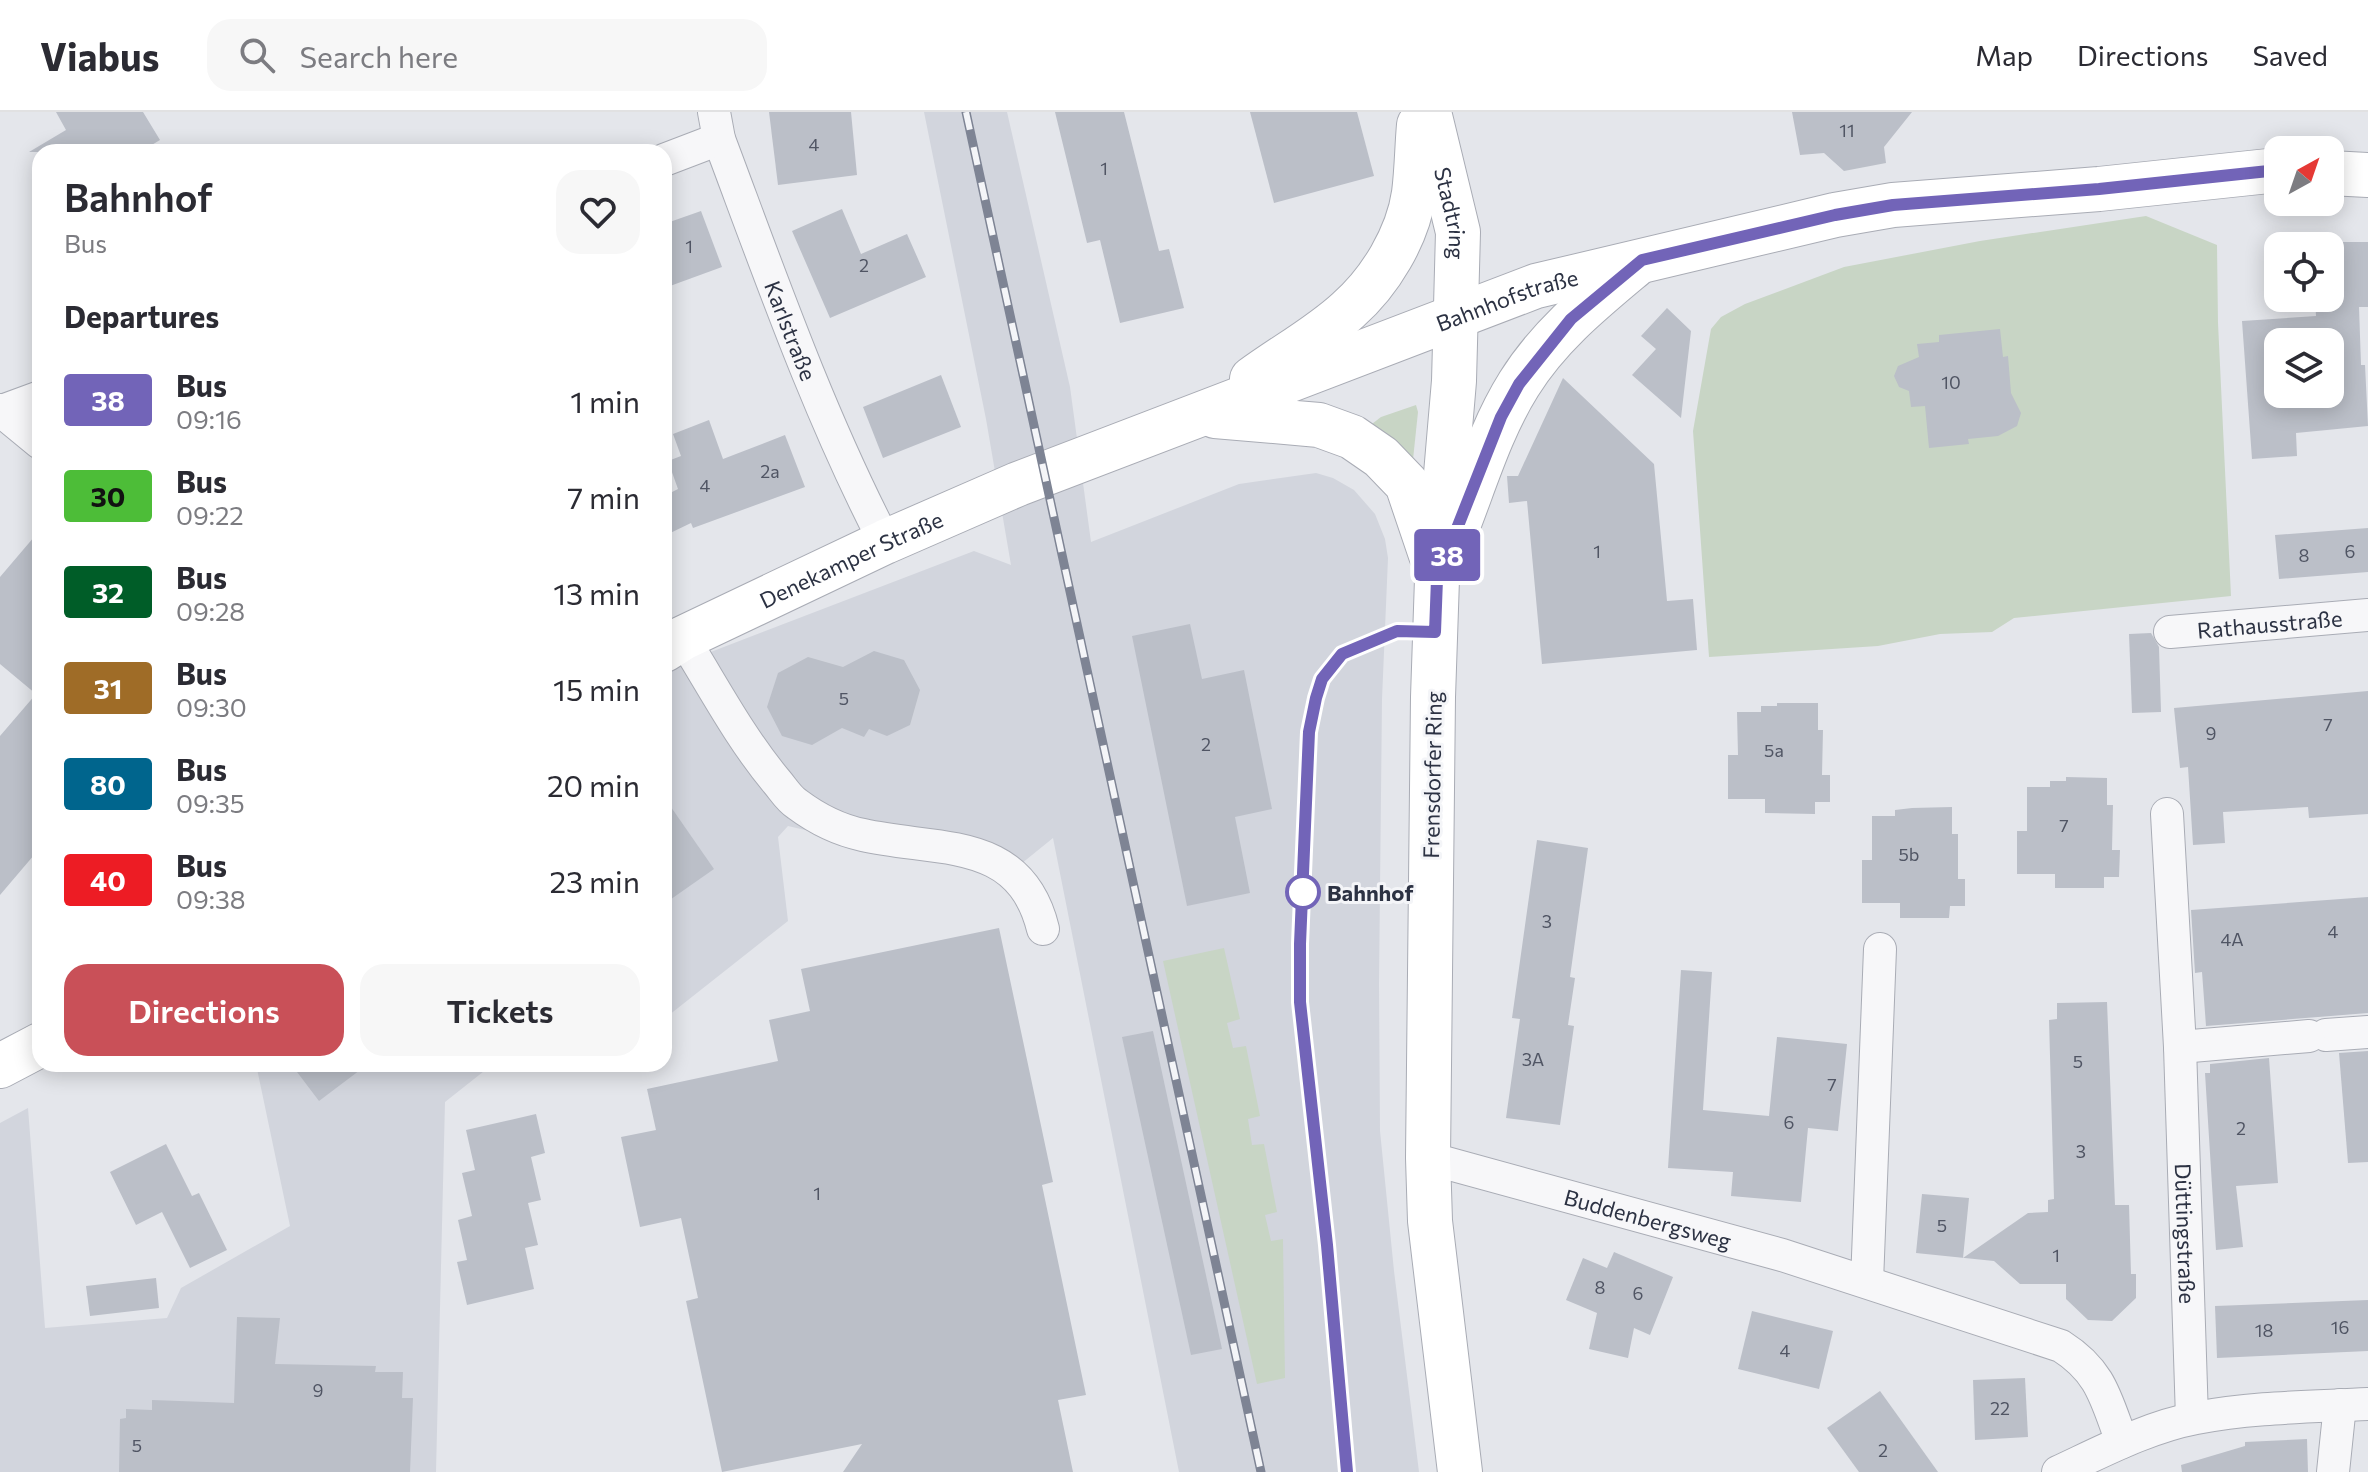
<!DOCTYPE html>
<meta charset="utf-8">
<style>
:root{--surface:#fff;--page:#f7f7f7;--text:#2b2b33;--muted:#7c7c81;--line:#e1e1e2;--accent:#c95058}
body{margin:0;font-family:Commissioner,sans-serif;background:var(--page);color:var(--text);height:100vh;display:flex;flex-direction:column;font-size:30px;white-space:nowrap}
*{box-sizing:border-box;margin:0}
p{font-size:26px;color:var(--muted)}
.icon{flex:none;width:44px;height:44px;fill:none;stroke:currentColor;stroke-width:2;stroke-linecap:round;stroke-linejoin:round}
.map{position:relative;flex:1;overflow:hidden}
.sheet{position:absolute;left:32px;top:32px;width:640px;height:928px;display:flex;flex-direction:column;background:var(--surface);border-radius:24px;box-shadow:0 4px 20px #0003}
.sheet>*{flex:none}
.badge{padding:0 16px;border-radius:6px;font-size:28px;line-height:52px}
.needle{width:52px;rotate:40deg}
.fabs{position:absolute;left:2264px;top:24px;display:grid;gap:16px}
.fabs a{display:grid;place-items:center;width:80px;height:80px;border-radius:16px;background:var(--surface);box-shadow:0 4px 20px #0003;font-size:40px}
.map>.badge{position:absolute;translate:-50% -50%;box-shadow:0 0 0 4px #fff}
h2{padding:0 32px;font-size:30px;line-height:72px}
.round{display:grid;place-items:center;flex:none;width:84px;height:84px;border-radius:24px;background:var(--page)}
.head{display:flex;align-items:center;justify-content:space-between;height:136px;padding:0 32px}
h1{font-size:38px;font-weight:600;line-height:60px}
.button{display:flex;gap:16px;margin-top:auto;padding:16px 32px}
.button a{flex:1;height:92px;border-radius:24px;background:var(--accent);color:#fff;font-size:32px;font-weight:600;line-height:92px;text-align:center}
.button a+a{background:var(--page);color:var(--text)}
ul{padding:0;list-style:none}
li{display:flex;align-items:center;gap:24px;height:96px;padding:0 32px}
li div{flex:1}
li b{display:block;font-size:30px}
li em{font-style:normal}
li .badge{min-width:88px;font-weight:700;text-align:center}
header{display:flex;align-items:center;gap:48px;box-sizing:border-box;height:112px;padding:0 40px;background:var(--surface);border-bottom:2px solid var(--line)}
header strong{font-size:38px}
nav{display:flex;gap:44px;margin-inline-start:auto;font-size:28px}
.search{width:560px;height:72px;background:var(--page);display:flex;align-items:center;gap:20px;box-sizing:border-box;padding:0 28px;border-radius:24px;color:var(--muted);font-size:30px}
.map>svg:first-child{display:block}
.built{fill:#d2d5dd}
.green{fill:#c8d5c5}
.building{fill:#bbbfc8;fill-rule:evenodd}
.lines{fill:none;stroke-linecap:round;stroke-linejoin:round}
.street-casing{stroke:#a9acb5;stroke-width:34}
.secondary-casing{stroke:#a9acb5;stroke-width:46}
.street{stroke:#f7f7f9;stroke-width:32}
.secondary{stroke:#fff;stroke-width:44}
.rail-casing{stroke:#7e8494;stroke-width:9}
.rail{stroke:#f4f5f8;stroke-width:6;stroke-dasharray:18;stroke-linecap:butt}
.line-casing{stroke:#fff;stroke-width:18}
.line{stroke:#7264b8;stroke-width:12}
.stop-dot{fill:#fff;stroke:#7264b8;stroke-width:4}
.labels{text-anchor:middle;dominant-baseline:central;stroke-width:6;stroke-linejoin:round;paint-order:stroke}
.number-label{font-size:18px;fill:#505564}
.street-label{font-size:22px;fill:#2c3243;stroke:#f4f5f8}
.stop-label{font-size:22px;font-weight:bold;fill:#2c3243;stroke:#f4f5f8;text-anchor:start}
</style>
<header>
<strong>Viabus</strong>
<div class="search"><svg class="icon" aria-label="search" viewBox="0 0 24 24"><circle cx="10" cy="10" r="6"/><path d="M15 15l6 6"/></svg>Search here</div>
<nav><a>Map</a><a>Directions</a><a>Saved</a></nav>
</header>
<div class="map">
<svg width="2368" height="1360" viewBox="0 0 2368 1360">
<rect width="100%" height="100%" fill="#e4e6eb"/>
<g class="built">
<path d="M924,0H1007L1070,275L1091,430L1239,372L1316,361L1333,366L1354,378L1375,402L1385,427L1388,446L1382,587L1379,872L1380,1019L1394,1159L1419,1360H1179L1053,726L1005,765L788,714L778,725L788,809L664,907V562L677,553L974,439L1011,453L986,307Z"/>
<path d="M256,952H493L445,990L436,1360H0V1011L28,996L45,1216L167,1206L181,1176L290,1114Z"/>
</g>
<g class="green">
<path d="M2146,104L2217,133L2218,211L2231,484L2014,506L1992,520L1940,522L1878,534L1709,545L1693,319L1711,217L1721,205L1745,192L1844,155L1980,129Z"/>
<path d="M1416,293L1418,300L1412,357L1368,315L1381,305Z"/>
<path d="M1224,836L1240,907L1227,911L1233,936L1246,934L1260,1004L1248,1007L1252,1033L1264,1032L1277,1100L1265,1103L1271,1129L1283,1127L1285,1266L1257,1272L1163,849Z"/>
</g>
<g class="building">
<path d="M56,0H143L160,28L140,40H29L66,18Z"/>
<path d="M769,0H851L857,63L778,73Z"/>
<path d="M1055,0H1124L1159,139L1169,137L1184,196L1120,211L1100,128L1087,131Z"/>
<path d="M1250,0H1357L1374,64L1274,91Z"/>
<path d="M1792,0H1912L1884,35L1886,51L1844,59L1824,41L1800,43Z"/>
<path d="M842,97L861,142L907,122L926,165L830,206L792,119Z"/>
<path d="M701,99L722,155L670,174L664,157V112Z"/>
<path d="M2330,130H2368V195H2359L2361,253H2365L2368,314L2296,321L2297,344L2252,347L2242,209L2316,204L2315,186H2330ZM2278,230H2330V282H2278Z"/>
<path d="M1667,196L1691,219L1681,306L1632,263L1656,237L1641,224Z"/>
<path d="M2000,217L2003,245L2008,244L2011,281L2021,301L2017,314L1998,324L1968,327L1969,332L1929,336L1925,294L1911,295L1909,279L1899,275L1894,264L1898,254L1919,245L1917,232L1939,230V223Z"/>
<path d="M941,263L961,315L883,346L863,295Z"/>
<path d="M1563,266L1654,352L1667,489L1693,487L1697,538L1542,552L1527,389L1509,391L1507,364H1518Z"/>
<path d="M709,308L723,347L785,323L805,375L693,416L691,411L664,424V384L678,377L668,349L681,344L673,322Z"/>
<path d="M2368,416V460L2279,467L2275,423Z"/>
<path d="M40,418V736L0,783V624L36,582L0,552V465Z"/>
<path d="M1190,512L1202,567L1244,558L1272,697L1235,705L1250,781L1187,794L1132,524Z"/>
<path d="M2151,521L2159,535L2161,600L2132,601L2129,522Z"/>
<path d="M874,539L904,548L920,578L910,613L887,624L869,617L864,625L842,616L812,633L782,624L767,595L778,561L808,545L843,555Z"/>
<path d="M2368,579V702L2309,706L2308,695L2223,700L2225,731L2193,733L2188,655L2180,656L2174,596Z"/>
<path d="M1777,591H1818V618H1823L1822,663H1830V690H1815V702L1765,701V687H1728V643H1738L1737,600H1761V594H1777Z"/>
<path d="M2066,665L2107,666V693H2113L2112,738H2120L2119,765H2104V776H2055V762H2017V719H2027V675H2050V669H2066Z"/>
<path d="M664,685L714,757L664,792Z"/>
<path d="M1952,695V722H1958V767H1965V794H1950L1949,806H1900V791H1862V748H1872V704H1895V698L1912,696Z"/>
<path d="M1537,728L1588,736L1570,865L1575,866L1568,913L1574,914L1560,1013L1506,1006L1520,907L1512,906Z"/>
<path d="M2368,785V901L2206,914L2202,860L2195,861L2191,798Z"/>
<path d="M999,816L1053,1070L1042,1073L1086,1283L1058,1288L1073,1360H843L862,1332L722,1360L686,1189L698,1186L681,1106L640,1115L621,1025L656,1018L647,977L778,949L769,908L810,899L801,857Z"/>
<path d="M1681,858L1712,860L1703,998L1769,1004L1777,925L1847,932L1838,1019L1808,1016L1801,1090L1731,1084L1733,1060L1668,1056Z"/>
<path d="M2107,890L2115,1093H2129L2131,1162H2136V1186L2112,1209L2088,1208L2066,1187V1172H2020L1994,1149L1916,1141L1922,1082L1969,1086L1963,1146L2028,1101L2048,1100V1088L2054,1087L2049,908L2057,907V891Z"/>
<path d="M1153,919L1222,1237L1191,1243L1122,925Z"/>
<path d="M2368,939V1050L2348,1051L2339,941Z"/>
<path d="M2269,946L2278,1071L2236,1074L2243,1135L2216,1138L2205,961H2210V952Z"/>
<path d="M291,952H368L319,989Z"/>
<path d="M536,1002L545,1041L531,1045L541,1088L528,1091L538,1133L525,1136L534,1177L467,1193L457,1150L467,1148L458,1108L472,1104L462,1061L475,1058L466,1018Z"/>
<path d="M166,1032L192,1084L199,1081L227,1138L190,1156L162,1100L136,1113L110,1060Z"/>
<path d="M1614,1140L1673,1165L1650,1223L1634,1216L1628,1246L1589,1237L1597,1201L1566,1188L1583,1146L1607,1156Z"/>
<path d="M156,1166L159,1196L90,1204L86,1174Z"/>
<path d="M2368,1188V1239L2217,1246L2215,1194Z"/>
<path d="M1752,1199L1833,1219L1819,1277L1738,1257Z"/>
<path d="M237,1205L280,1206L275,1252L376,1254L375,1260H403L402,1286H413L410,1360H119L120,1307L126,1306V1297L152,1298V1288L234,1291Z"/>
<path d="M2025,1266L2028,1325L1975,1328L1973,1268Z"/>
<path d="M1880,1279L1903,1311L1938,1360H1859L1827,1316Z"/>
<path d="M2307,1327L2308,1360H2182L2181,1353L2245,1334V1330Z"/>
</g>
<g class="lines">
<g class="street-casing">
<g id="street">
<path id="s1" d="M714,0L719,27C770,163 818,301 885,430"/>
<path d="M664,48L719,27"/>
<path d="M0,298L40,331"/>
<path d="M2,299L40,285"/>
<path id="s2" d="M2170,520L2368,503"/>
<path d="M683,526C713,574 740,626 777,670C783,677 789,687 797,692C817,707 839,718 863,723C937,740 1020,723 1043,817"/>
<path id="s3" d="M2167,702L2180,935L2192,1306"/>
<path d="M2326,923L2368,920"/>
<path d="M2180,935L2309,924"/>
<path id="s4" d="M1428,1046L1782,1143L2061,1234C2102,1260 2106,1288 2122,1330"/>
<path d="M1867,1170L1880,837"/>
<path d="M2058,1360C2101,1340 2148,1315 2196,1306C2253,1295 2310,1295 2368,1292"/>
<path d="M2333,1360L2340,1293"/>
</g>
</g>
<g class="secondary-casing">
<g id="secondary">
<path id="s5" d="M1429,0L1458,120L1454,269L1437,467L1433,585L1428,1046L1430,1109L1460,1360"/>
<path d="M2330,61L2368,63"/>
<path d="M1252,267C1283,244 1320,224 1348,198C1380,170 1408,124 1414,81C1417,58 1417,35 1419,13"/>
<path d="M1215,304L1319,313L1352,325L1381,345L1407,372L1431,443"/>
<path d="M1454,424C1474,374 1490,318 1519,272C1549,224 1591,190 1634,154"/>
<path id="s6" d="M664,538L683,526L885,430L1018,372L1536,174L1835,103L1893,93L2099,77L2278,58"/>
<path d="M0,954L40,933"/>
</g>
</g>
<use href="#street" class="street"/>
<use href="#secondary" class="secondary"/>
<g class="rail-casing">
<path id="rail" d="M966,0L1261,1360"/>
</g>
<use href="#rail" class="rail"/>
</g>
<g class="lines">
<g class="line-casing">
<path id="line" d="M1347,1360L1327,1133L1300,890V832L1309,620L1316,586L1322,567L1342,542L1397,519L1435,520L1437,467L1501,305L1519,272L1571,207L1642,148L1835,103L1893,93L2099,77L2278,58"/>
</g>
<use href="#line" class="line"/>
</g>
<circle class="stop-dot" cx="1303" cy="780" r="16"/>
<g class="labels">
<g class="number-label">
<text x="1847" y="18">11</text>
<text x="814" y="32">4</text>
<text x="1104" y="56">1</text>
<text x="689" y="134">1</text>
<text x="864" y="153">2</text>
<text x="1951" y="270">10</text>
<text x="770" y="359">2a</text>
<text x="705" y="373">4</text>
<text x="1597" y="439">1</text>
<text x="2350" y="439">6</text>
<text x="2304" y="443">8</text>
<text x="844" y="586">5</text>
<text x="2328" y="612">7</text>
<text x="2211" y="621">9</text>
<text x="1206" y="632">2</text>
<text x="1774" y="638">5a</text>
<text x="2064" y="713">7</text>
<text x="1909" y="742">5b</text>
<text x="1547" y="809">3</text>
<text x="2333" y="819">4</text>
<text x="2232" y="827">4A</text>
<text x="1533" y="947">3A</text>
<text x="2078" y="949">5</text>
<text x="1832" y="972">7</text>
<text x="1789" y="1010">6</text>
<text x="2241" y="1016">2</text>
<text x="2081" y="1039">3</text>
<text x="817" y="1081">1</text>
<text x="1942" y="1113">5</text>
<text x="2056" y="1143">1</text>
<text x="1600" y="1175">8</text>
<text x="1638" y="1181">6</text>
<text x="2340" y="1215">16</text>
<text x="2264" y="1218">18</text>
<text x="1785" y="1238">4</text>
<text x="318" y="1278">9</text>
<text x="2000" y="1296">22</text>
<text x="137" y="1333">5</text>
<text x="1883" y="1338">2</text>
</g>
<g class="street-label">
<text stroke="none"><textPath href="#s5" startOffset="104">Stadtring</textPath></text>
<text stroke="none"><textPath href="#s6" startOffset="914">Bahnhofstraße</textPath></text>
<text stroke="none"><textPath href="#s1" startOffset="232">Karlstraße</textPath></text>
<text stroke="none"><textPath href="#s6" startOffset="208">Denekamper Straße</textPath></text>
<text stroke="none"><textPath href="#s2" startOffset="100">Rathausstraße</textPath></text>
<text transform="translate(1432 663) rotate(-89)">Frensdorfer Ring</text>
<text stroke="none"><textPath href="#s4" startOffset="228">Buddenbergsweg</textPath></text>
<text stroke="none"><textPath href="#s3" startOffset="420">Düttingstraße</textPath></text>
</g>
<g class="stop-label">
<text x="1327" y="780">Bahnhof</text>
</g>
</g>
</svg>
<div class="fabs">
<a><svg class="needle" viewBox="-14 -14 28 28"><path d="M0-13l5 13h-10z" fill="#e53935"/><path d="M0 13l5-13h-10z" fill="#7c7c81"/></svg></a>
<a><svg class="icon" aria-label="locate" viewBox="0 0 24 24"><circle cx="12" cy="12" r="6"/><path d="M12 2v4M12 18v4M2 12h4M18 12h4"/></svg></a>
<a><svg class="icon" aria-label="layers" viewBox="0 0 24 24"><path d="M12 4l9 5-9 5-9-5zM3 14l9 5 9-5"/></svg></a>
</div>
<b class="badge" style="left:1447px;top:443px;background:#7264b8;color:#fff">38</b>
<section class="sheet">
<div class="head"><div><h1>Bahnhof</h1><p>Bus</p></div><a class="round"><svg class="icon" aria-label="heart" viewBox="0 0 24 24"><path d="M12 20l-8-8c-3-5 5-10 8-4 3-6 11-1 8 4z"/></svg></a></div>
<h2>Departures</h2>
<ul>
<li><span class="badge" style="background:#7264b8;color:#fff">38</span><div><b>Bus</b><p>09:16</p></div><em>1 min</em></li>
<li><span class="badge" style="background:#4dbd38;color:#111">30</span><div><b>Bus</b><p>09:22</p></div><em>7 min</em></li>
<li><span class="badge" style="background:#005d28;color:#fff">32</span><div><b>Bus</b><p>09:28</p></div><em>13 min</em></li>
<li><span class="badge" style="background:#9f6c27;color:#fff">31</span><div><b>Bus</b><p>09:30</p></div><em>15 min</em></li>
<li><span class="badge" style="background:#00658d;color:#fff">80</span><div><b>Bus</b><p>09:35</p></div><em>20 min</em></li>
<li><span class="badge" style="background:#ed1c24;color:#fff">40</span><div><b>Bus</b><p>09:38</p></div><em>23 min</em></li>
</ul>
<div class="button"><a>Directions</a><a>Tickets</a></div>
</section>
</div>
